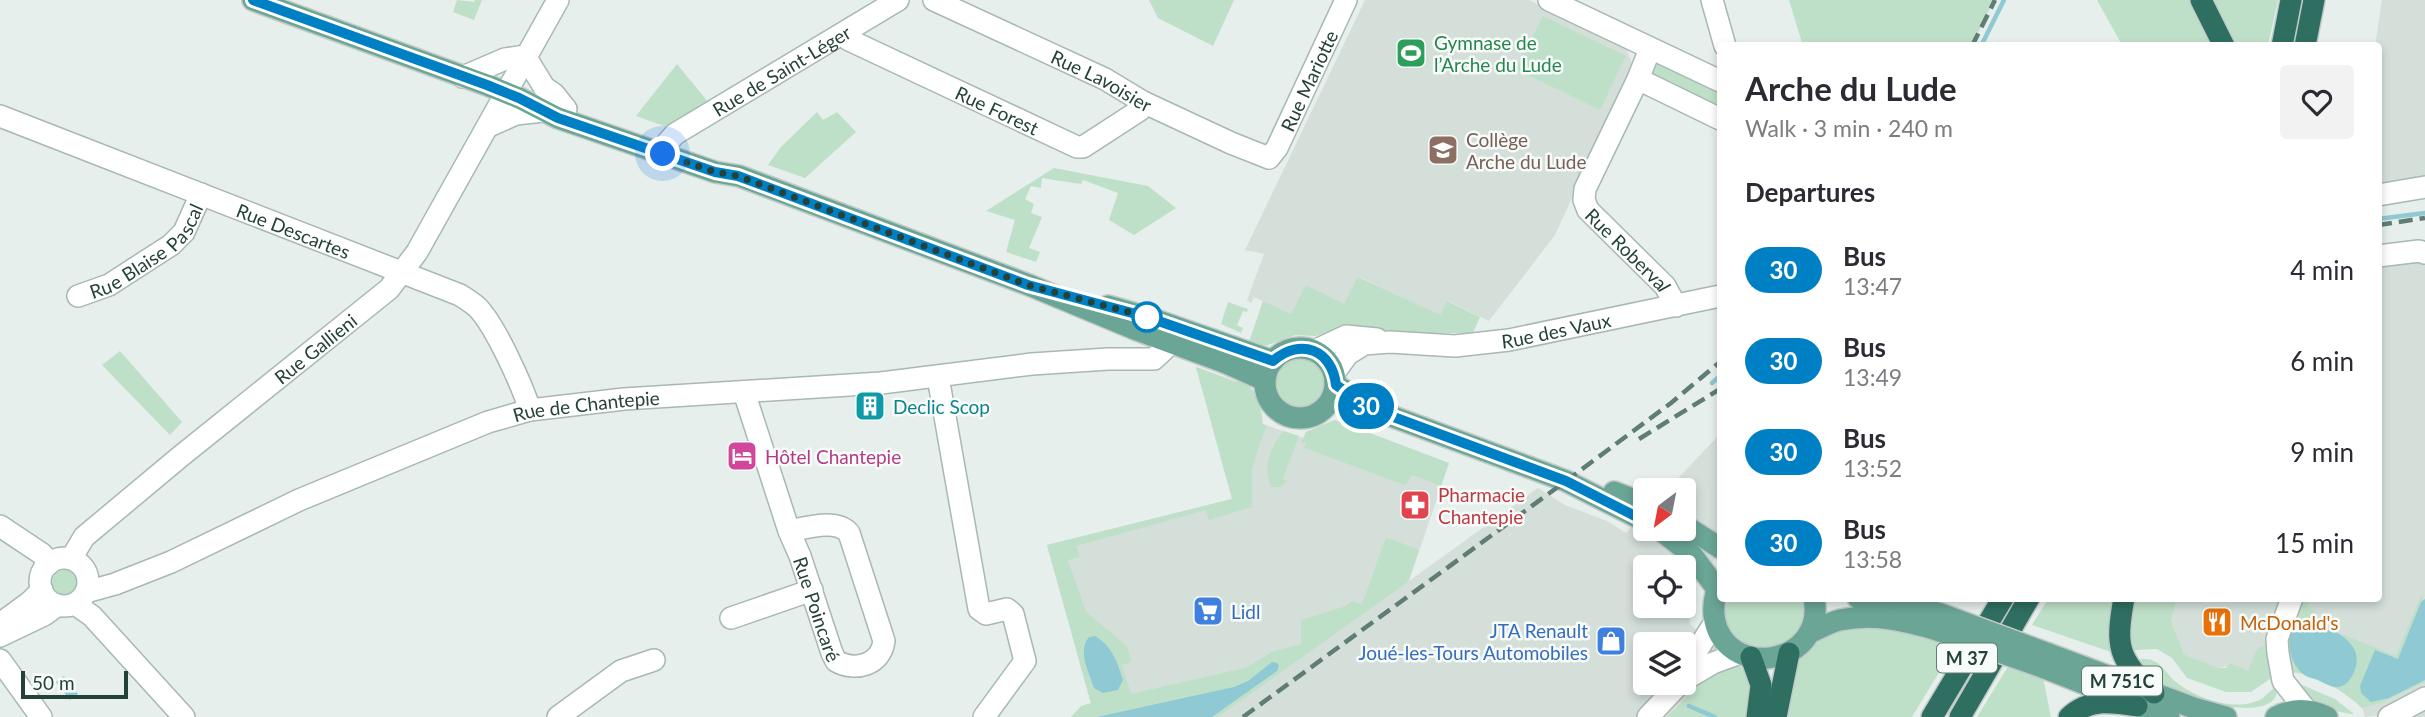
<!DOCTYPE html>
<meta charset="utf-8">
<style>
:root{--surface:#fff;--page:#f2f2f3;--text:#2b2b33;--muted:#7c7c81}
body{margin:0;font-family:Lato,sans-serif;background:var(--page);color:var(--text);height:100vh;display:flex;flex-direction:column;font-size:26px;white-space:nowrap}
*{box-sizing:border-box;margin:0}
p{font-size:23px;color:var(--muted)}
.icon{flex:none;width:38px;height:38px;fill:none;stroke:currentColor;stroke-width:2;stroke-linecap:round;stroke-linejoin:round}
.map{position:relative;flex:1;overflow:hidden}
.drawer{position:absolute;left:1717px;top:42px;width:665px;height:560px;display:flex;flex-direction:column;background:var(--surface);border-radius:7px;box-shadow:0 4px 10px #0003}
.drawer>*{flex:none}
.badge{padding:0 14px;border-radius:23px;font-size:24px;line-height:46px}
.needle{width:46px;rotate:212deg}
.tools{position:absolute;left:1633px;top:478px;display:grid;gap:14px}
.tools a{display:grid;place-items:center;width:63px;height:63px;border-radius:7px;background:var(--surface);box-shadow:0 4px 10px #0003;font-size:35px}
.scale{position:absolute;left:21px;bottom:18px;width:107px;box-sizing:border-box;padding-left:7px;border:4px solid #24423a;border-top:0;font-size:19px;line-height:24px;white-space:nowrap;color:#24423a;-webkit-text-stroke:5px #f7fbf9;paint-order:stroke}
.you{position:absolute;width:35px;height:35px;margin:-18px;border:5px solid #fff;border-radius:50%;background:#1a73e8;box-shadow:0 0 0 10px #1a73e833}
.map>.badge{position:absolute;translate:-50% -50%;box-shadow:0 0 0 4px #fff}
h2{padding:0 28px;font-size:26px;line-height:63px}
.round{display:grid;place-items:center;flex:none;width:74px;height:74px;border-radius:7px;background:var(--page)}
.head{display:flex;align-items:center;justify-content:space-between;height:119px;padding:0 28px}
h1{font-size:33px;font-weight:700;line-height:52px}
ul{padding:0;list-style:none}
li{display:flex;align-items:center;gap:21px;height:91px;padding:0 28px}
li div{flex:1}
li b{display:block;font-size:26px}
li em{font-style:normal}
li .badge{min-width:77px;font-weight:700;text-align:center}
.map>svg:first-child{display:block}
.built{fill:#d4dfda;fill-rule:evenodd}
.green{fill:#bfe0c8}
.water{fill:#8ec9d4}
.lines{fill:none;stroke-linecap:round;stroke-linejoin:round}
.stream{stroke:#8ec9d4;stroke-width:4.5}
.minor-casing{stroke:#a8b8b2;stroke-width:24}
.major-casing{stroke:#c2cac8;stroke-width:24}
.highway-casing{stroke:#c2cac8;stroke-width:24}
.minor{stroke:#fff;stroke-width:21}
.major{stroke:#6aa596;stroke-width:21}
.highway{stroke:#2f6f62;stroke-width:21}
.rail{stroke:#5f7d75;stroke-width:4.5;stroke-dasharray:14 7;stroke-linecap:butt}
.major-bridge-casing{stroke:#c2cac8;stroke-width:24;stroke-linecap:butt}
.major-bridge{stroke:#6aa596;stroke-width:21}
.line-casing{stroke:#fff;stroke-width:16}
.line{stroke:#0080c4;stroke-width:10}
.walk{stroke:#24423a;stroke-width:7;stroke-dasharray:0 12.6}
.stop-dot{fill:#fff;stroke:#0080c4;stroke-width:3.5}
.labels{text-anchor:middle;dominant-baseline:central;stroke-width:5;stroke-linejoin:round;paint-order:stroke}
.shield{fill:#f7fbf9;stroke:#637a73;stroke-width:2}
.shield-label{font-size:18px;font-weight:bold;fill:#24423a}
.leisure-label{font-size:19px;fill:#27864d;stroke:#f7fbf9;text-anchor:start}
.street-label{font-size:19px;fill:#24423a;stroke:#f7fbf9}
.education-label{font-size:19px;fill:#785e54;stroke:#f7fbf9;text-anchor:start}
.culture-label{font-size:19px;fill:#0d838f;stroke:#f7fbf9;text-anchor:start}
.hotel-label{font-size:19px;fill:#b23c85;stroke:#f7fbf9;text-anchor:start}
.health-label{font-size:19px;fill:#be3a42;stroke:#f7fbf9;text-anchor:start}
.shop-label{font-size:19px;fill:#366cbe;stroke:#f7fbf9;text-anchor:start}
.food-label{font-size:19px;fill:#c56008;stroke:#f7fbf9;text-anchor:start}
</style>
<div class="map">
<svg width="2425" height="717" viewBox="0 0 2425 717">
<rect width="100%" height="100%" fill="#e6efeb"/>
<g class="built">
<path d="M1365,0H1529L1626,47L1633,66L1555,235L1489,321L1448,301L1440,316L1359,277L1345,304L1291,315L1254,297L1251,303L1247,300L1264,254L1245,250Z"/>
<path d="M2382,0H2425V187L2378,195V46H2375Z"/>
<path d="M2425,240V717H2389L2391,714L2365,717L2362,707L2338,689L2303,674L2289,672L2257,649L2249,671L2229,666L2219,668L2187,657L2184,654L2171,621L2177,599L2378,598V245Z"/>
<path d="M1196,367L1237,382L1239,378L1253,390L1262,413L1263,424L1303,438L1306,432L1335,420L1449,463L1409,581L1538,488L1565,505L1607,521L1626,533L1645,513V528H1684V490H1667L1720,434V552L1688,594L1690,624L1735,664L1745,669L1752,694L1746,717H1218L1327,638L1273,651L1247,667L1091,704L1047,545L1232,499ZM1645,567H1684V606H1645ZM1645,644H1684V682H1645Z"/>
</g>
<g class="green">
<path d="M457,0L474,2L475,0H482L474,20L453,12Z"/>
<path d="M1149,0H1234L1213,46L1158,18Z"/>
<path d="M1789,0H1994L1972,45L1803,46Z"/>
<path d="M2097,0H2191L2213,45H2122Z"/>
<path d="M2211,0H2278L2268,45H2231Z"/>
<path d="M1543,16L1626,56L1600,110L1516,69Z"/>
<path d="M1654,61L1720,87V112L1652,80L1648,68Z"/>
<path d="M677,64L708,102L670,125L664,126L636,116Z"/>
<path d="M817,112L823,120L837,112L856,132L805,178L768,165L781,147Z"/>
<path d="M1054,168L1148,186L1176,208L1134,235L1109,220L1118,193L1083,180L1081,184L1042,178L1041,188L1031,186L1025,199L1034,204L1031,213L1042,217L1029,248L1040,252L1036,262L1006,252L1015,220L986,211Z"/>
<path d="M1358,277L1440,315L1447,301L1480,317L1473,333H1415L1350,326L1316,336L1295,335L1268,345L1260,346L1249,342L1263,301L1291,314L1306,285L1344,304Z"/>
<path d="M1228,302L1248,309L1247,312L1243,311L1237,325L1243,328L1241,333L1221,324Z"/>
<path d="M120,351L182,422L170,435L102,365Z"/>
<circle cx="1301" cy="383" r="28"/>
<path d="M1196,367L1237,382L1239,378C1255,388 1262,406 1262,424L1267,426L1258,448L1252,470V507L1209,520L1206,510L1076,546L1080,557L1068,560L1086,612L1127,646L1131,662L1122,665L1131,694L1247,667L1273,651L1301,644V620L1346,606L1352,601L1362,604L1386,537L1419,550L1408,582L1218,717H1071L1081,706L1091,703L1047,545L1232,499Z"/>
<path d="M1335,420L1449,463L1441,486L1412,475L1405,485L1304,448L1306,442L1301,443L1306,432Z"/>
<path d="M1284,431L1299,436L1283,479L1287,481L1281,487H1272C1261,472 1271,444 1284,431Z"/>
<circle cx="65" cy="583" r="13"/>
<path d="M2423,595L2425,682L2381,703L2362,708C2346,692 2312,672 2290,672L2285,636L2300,599H2311L2307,608L2317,612L2314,623L2396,656L2420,598Z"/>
<path d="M1721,598L1805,599L1803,626L1795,638L1770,652L1742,647L1723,626Z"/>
<path d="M2048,599H2115L2109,632L2114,653L2032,625Z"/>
<path d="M2129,599H2177L2171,621L2184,654L2187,656L2219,668H2226L2230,663L2248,671L2257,649L2264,646L2268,648L2274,676L2251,692H2226L2187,678L2172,658L2157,649L2136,650L2127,653Z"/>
<path d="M1897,623L1955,646L1912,717H1784L1797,660L1816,638L1837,626Z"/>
<path d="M2142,659C2161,658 2164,672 2176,682C2196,698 2230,710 2254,702C2264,700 2268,691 2276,687C2283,717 2220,708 2199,700C2183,695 2166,690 2152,682C2145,678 2138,670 2132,664Z"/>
<path d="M1735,664C1758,676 1752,696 1746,717H1667L1717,668Z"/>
<path d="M2009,665L2043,678L2051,717H1977Z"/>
<path d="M2295,682L2335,699L2354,714C2345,714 2315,706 2309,701C2303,697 2299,687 2295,682Z"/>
</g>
<g class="water">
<path d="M2425,599V680L2389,698L2371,702L2361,693L2360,686L2375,650L2398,659L2421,602Z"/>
<path d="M2306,620C2329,627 2368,642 2354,672C2351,679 2346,686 2339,687C2332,688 2324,683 2318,680C2313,678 2306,677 2303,674C2288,661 2286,639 2295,624Z"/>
<path d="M1095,636C1112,646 1117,661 1123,680L1118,690L1103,693L1094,688C1089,672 1077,651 1089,637Z"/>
<path d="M1272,662L1277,663L1279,666L1277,671L1212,717H1097L1234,687L1248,681Z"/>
<path d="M64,676L78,694L70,700L56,682Z"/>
</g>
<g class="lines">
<g class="stream">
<path d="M1981,46L2004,0"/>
<path d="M2378,219L2425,213"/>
<path d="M1712,383L1720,376"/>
<path d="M1689,706L1715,717"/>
</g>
<g class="minor-casing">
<g id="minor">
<path id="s1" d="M934,0L1105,79L1143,102L1231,143L1269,158L1277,148L1346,0"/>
<path d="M1549,0L1720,81"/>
<path d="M1712,0L1725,46"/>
<path id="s2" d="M845,33L849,40L1077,147H1083L1140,110L1143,102"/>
<path id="s3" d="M1650,49L1638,79L1585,189L1584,200L1588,210L1665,286L1676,306"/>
<path d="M525,56L544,87L554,94L566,109"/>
<path d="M463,77L505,59L525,56"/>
<path d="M1638,79L1720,119"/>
<path id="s4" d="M0,116L460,295C466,299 473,303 478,308C496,327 522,385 530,410"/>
<path d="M489,126L516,114L543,111"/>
<path id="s5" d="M667,143L675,134L898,0"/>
<path d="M2378,195L2425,187"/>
<path d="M2378,256L2419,251L2425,253"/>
<path id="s6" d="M78,296L109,285L171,245L184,232L201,194"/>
<path d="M1314,351L1346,336L1377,339"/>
<path id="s7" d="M1334,373L1348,354L1364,344L1390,342L1455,346L1509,340L1720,296"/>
<path d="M938,377L979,609L986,614L1007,609L1013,614L1025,661L984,717"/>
<path id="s8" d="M744,392L789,531L800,556L832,653L836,661C855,672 881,665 884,641L849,533C836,518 806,528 789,531"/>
<path d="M0,526L42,554L49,564"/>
<circle cx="64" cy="582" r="24"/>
<path id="s9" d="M71,559L84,537L181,456L389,289L417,252L558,0"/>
<path id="s10" d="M86,592L115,584L171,562L299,500L488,422L530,410L624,399L881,383L1032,364L1108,359H1154L1172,342"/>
<path d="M2292,598L2277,639L2278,653L2283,681L2306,710"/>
<path d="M75,604L92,616L184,717"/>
<path d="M731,618L812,590"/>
<path d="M0,624L30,602L42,590"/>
<path d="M0,636L44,615L58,605"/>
<path d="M0,660L41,717"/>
<path d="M1684,671L1715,622"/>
<path d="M1684,680L1713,663L1740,653"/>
<path d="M558,717L621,671L654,660"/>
<path d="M1648,717L1681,682"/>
<path d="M2389,717L2425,698"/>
</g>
</g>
<g class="major-casing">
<g id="major">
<path d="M253,0L487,85L519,98L558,118L715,172L739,176L1029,285L1137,330L1226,363L1264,380"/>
<path d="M1108,306L1147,317L1273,361"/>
<circle cx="1300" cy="383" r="35"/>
<path d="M1336,385L1372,409L1566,481L1645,521"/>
<path d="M1614,492L1645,504"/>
<path d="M1684,525L1720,548"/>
<path d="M1658,528L1692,555L1717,589"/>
<path d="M1720,583C1715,593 1713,603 1714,615C1722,682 1827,667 1814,598"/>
<path d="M1858,598L1902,604L1941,614"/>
<path d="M1809,633C1819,629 1830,622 1840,620C1873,613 1902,620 1934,629"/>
<path d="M2049,654L2194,708L2226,717"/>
<path d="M2042,667L2169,717"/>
<path d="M2276,717C2293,708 2310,709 2327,717"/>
</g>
</g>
<g class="highway-casing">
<g id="highway">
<path d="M2201,0L2224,46"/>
<path d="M2282,46L2291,0"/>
<path d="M2305,46L2314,0"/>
<path d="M2124,598C2115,648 2118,658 2154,693"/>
<path d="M1751,657L1761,685L1757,717"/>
<path d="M1776,717L1789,653"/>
<path d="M1932,717L2003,598"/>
<path d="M1960,717L2029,598"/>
<path d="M2069,717C2089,698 2113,702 2137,706"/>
</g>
</g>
<use href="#minor" class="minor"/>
<use href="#major" class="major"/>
<use href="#highway" class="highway"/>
<g class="rail">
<path d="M1972,46L1995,0"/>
<path d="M2378,225L2425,218"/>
<path d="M1639,439L1720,389"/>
<path d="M1243,717L1566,481L1671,403L1720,362"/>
</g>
<g class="major-bridge-casing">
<g id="major-bridge">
<path d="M1941,614L2049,654"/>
<path d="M1934,629L2042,667"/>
</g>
</g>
<use href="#major-bridge" class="major-bridge"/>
</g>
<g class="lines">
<g class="line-casing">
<path id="line" d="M253,0L487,85L519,98L558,118L715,172L738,176L1028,285L1147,317L1273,361C1301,337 1332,350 1336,385L1372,409L1566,481L1645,521"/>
</g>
<use href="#line" class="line"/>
<path class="walk" d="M663,154L715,172L738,176L1028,285L1147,317"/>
</g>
<defs>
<g id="stadium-square" transform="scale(1.575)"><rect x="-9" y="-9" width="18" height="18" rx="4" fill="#2e9e5b" stroke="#f7fbf9"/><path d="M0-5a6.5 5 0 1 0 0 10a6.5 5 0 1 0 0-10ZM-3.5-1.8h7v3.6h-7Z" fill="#fff"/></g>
<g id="school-square" transform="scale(1.575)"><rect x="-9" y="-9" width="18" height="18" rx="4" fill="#8d6e63" stroke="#f7fbf9"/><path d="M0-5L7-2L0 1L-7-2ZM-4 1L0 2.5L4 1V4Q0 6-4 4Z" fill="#fff"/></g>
<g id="building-square" transform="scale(1.575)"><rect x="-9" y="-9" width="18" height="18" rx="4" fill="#0f9aa8" stroke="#f7fbf9"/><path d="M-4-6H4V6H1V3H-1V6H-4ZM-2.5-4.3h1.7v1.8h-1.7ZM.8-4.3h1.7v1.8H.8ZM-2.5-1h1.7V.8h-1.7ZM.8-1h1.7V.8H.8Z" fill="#fff"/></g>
<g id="hotel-square" transform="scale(1.575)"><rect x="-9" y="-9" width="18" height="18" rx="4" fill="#d1479c" stroke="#f7fbf9"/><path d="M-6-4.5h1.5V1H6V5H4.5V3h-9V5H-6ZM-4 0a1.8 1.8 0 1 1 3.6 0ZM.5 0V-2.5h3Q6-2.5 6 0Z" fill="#fff"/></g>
<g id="pharmacy-square" transform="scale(1.575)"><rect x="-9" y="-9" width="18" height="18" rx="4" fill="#e0444e" stroke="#f7fbf9"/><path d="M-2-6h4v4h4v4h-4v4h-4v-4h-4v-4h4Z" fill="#fff"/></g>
<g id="supermarket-square" transform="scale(1.575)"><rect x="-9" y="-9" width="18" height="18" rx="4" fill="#3f7fe0" stroke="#f7fbf9"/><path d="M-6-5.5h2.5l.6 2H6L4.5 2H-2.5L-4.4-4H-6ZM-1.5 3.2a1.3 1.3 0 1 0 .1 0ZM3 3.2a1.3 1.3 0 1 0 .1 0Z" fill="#fff"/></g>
<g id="restaurant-square" transform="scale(1.575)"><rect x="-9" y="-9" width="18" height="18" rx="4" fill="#e8710a" stroke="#f7fbf9"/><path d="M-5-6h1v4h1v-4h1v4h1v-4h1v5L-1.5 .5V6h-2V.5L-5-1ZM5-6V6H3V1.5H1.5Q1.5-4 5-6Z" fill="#fff"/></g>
<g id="shop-square" transform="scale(1.575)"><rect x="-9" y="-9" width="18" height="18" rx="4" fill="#3f7fe0" stroke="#f7fbf9"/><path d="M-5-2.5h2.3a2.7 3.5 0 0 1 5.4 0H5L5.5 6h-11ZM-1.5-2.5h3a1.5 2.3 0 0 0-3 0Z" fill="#fff"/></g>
</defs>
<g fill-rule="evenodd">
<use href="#stadium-square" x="1411" y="53"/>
<use href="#school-square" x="1443" y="150"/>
<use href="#building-square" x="870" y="406"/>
<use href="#hotel-square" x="742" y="456"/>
<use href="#pharmacy-square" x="1415" y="505"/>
<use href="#supermarket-square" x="1208" y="611"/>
<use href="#restaurant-square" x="2217" y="622"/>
<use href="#shop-square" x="1611" y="641"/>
</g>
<circle class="stop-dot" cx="1147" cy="317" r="14"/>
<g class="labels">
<g class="shield">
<rect x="1937" y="643.5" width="60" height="29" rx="5"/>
<rect x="2082" y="666.5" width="80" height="29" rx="5"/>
</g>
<g class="shield-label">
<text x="1967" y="658">M 37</text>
<text x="2122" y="681">M 751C</text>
</g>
<g class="leisure-label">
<text x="1434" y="42">Gymnase de<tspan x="1434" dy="22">l’Arche du Lude</tspan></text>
</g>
<g class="street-label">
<text stroke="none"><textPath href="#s5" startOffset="136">Rue de Saint-Léger</textPath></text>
<text stroke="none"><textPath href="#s1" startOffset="186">Rue Lavoisier</textPath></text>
<text stroke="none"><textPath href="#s1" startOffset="458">Rue Mariotte</textPath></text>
<text stroke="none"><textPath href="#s2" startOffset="172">Rue Forest</textPath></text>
<text stroke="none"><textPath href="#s4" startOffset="315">Rue Descartes</textPath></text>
<text stroke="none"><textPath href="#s6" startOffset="84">Rue Blaise Pascal</textPath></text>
<text stroke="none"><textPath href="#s3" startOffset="233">Rue Roberval</textPath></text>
<text stroke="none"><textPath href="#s7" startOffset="236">Rue des Vaux</textPath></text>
<text stroke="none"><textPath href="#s9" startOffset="324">Rue Gallieni</textPath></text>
<text stroke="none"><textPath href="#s10" startOffset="537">Rue de Chantepie</textPath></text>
<text stroke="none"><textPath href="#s8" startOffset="229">Rue Poincaré</textPath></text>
</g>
<g class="education-label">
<text x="1466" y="139">Collège<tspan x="1466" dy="22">Arche du Lude</tspan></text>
</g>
<g class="culture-label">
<text x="893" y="406">Declic Scop</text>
</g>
<g class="hotel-label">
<text x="765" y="456">Hôtel Chantepie</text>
</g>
<g class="health-label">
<text x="1438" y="494">Pharmacie<tspan x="1438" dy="22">Chantepie</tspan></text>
</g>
<g class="shop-label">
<text x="1231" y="611">Lidl</text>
<text x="1588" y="630" text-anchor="end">JTA Renault<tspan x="1588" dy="22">Joué-les-Tours Automobiles</tspan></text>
</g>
<g class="food-label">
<text x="2240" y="622">McDonald's</text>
</g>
</g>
</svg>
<div class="tools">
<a><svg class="needle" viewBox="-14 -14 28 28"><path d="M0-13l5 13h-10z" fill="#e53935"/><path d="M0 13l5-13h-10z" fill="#7c7c81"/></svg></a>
<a><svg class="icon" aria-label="locate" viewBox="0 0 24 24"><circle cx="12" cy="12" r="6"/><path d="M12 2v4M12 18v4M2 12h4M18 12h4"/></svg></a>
<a><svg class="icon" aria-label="layers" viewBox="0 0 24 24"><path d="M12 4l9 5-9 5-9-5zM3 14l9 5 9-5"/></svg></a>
</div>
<div class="scale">50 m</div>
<div class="you" style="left:663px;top:154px"></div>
<b class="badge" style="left:1366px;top:406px;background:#0080c4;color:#fff">30</b>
<section class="drawer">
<div class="head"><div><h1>Arche du Lude</h1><p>Walk · 3 min · 240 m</p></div><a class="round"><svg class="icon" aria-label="heart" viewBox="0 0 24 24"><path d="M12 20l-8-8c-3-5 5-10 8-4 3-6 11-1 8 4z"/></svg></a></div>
<h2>Departures</h2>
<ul>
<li><span class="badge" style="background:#0080c4;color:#fff">30</span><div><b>Bus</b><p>13:47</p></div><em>4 min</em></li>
<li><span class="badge" style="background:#0080c4;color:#fff">30</span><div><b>Bus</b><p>13:49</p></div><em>6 min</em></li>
<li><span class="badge" style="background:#0080c4;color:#fff">30</span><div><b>Bus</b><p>13:52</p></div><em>9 min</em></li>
<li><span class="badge" style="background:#0080c4;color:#fff">30</span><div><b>Bus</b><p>13:58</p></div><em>15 min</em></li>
</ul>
</section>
</div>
